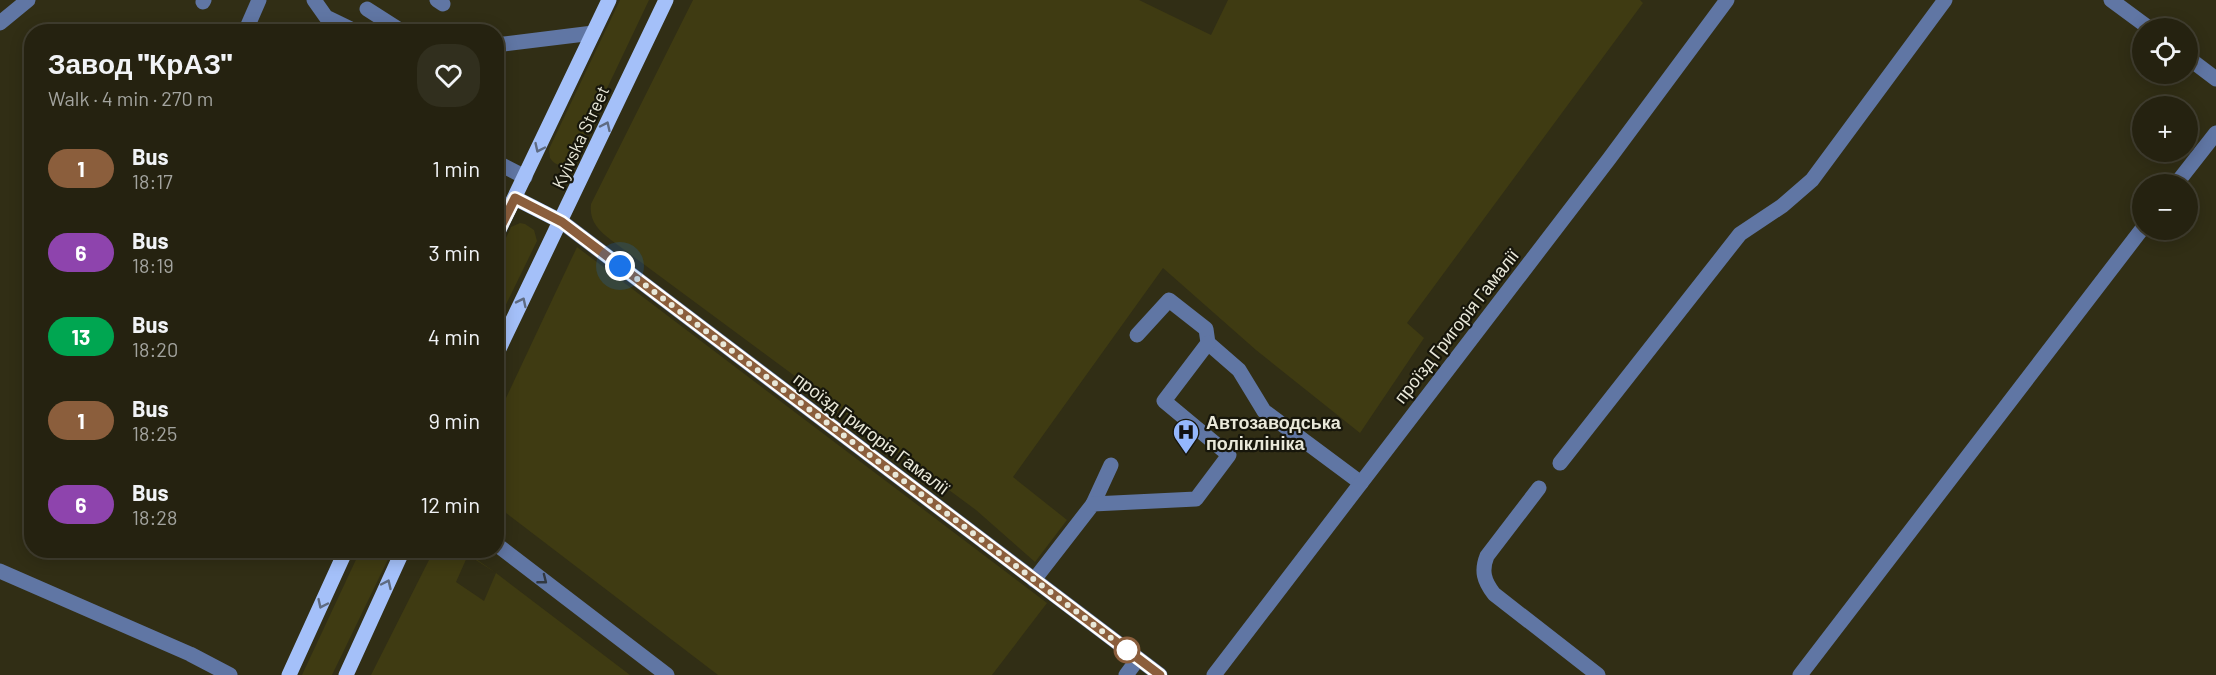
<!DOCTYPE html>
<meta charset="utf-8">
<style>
:root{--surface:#252210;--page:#312f1e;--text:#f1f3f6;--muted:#a3a49f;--line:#423f30}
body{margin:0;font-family:Barlow,sans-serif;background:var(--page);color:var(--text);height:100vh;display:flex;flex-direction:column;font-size:22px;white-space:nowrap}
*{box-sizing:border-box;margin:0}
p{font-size:20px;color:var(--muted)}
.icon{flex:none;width:33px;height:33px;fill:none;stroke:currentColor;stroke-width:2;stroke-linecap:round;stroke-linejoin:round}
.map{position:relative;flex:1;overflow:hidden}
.details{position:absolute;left:24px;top:24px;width:480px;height:534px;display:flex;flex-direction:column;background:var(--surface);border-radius:24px;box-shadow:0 3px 15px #0003,0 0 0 2px var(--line)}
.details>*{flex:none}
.badge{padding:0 12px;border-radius:20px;font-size:21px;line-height:39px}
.fabs{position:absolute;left:2132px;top:18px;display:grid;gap:12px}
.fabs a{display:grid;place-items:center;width:66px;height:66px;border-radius:50%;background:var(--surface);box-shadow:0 3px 15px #0003,0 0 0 2px var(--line);font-size:30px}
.you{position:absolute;width:30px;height:30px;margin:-15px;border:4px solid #fff;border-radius:50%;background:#1a73e8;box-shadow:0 0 0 9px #1a73e833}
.map>.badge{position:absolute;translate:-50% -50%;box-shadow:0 0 0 3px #fff}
.round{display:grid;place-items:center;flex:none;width:63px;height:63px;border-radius:24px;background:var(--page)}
.overview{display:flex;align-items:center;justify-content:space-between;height:102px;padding:0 24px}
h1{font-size:28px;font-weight:800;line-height:45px}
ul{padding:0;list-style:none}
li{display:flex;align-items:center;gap:18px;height:84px;padding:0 24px}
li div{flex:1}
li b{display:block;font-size:22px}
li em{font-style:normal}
li .badge{min-width:66px;font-weight:700;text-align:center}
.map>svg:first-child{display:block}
.green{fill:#3f3b12;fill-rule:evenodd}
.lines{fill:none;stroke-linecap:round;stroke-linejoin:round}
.minor{stroke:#6076a4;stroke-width:15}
.major{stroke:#a4c0f9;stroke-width:15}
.oneway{stroke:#5e6b82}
.oneway2{stroke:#313841}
.line-casing{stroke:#fff;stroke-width:14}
.line{stroke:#8b5e3c;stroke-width:9}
.walk{stroke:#e9e8d9;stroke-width:6;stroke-dasharray:0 10.8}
.stop-dot{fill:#fff;stroke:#8b5e3c;stroke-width:3}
.labels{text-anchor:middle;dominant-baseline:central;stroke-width:4.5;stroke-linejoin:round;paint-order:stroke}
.street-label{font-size:18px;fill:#e9e8d9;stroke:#17160b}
.poi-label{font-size:18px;font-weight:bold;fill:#e9e8d9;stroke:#17160b;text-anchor:start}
</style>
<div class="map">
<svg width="2216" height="675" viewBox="0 0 2216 675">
<rect width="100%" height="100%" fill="#312e15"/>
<g class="green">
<path d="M620,0H649L573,160C565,168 556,167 550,158L549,149Z"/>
<path d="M693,0H1139L1211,35L1228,0H1640L1643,3L1407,323L1424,338L1360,433L1256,350L1163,268L1013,477L1067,520L1035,562L976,510L611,240C598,230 589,221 591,204Z"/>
<path d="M520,223L525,224L534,230L537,241L497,323V257L511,227Z"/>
<path d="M577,247L1047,603L992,675H718L497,506V417Z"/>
<path d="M434,550L463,551L469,554L496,573L630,675H371ZM468,555L496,573L484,601L456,582Z"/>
<path d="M360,551H392L332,675H302Z"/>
</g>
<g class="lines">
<g class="minor">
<path d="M314,0L326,17L357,32"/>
<path d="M437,0L443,4"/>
<path d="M2111,0L2149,28"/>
<path d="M203,2L204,0"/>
<path d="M367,9L403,32"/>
<path d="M0,23L28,0"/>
<path d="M245,32L259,0"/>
<path d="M496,45L593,33"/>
<path d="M2187,57L2216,79"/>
<path d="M496,162L525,177"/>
<path d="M2176,184L2216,133"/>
<path d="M562,222L1160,675"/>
<path d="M1137,335L1169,300L1206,329L1208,343L1239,370L1264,411L1361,483"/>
<path d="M1560,463L1740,234L1782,206L1812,180L1945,0"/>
<path d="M1539,488L1487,556C1481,571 1484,581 1494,594L1598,675"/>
<path d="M1093,504L1111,465"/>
<path d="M496,544L667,675"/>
<path d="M0,571L190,654L230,675"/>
<path d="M1034,580L1093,504L1196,499L1229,455L1164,401L1208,343"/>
<path d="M1126,675L1138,659"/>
<path d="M1214,675L1609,159L1727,0"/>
<path d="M1800,675L2142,229"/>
</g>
<g class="major">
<path d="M515,198L562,222"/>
<path d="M496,236L609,0"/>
<path d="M496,355L666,0"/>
<path d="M289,675L346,550"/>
<path d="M346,675L403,550"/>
</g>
</g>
<defs><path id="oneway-chevron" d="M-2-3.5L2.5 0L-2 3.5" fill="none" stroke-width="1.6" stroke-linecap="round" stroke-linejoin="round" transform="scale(1.5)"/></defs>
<g class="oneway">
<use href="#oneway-chevron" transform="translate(606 126) rotate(-65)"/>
<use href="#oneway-chevron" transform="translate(539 148) rotate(115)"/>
<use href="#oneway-chevron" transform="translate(522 302) rotate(-64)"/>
<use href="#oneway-chevron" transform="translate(387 584) rotate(-65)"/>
<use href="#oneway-chevron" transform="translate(322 604) rotate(115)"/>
</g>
<use class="oneway2" href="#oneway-chevron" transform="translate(543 580) rotate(38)"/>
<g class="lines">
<g class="line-casing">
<path id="line" d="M496,236L515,198L562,222L1160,675"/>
</g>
<use href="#line" class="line"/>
<path class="walk" d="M620,266L1127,650"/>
</g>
<defs>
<g id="hospital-pin" transform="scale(1.35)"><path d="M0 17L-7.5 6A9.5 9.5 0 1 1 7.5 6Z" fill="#94b7fd" stroke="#17160b"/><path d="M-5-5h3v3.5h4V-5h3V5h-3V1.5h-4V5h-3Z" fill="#111"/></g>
</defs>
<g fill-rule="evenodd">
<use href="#hospital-pin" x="1186" y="432"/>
</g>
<circle class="stop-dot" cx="1127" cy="650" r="12"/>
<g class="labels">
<g class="street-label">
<text transform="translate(580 137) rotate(-65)">Kyivska Street</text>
<text transform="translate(1456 326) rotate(-52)">проїзд Григорія Гамалії</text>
<text transform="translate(872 433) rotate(37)">проїзд Григорія Гамалії</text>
</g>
<g class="poi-label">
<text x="1206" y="422">Автозаводська<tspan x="1206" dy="21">поліклініка</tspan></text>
</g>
</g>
</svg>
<div class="fabs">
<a><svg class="icon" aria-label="locate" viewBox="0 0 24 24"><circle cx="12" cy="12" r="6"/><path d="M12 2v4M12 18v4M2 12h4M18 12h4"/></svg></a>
<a>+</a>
<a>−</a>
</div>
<div class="you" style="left:620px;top:266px"></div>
<section class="details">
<div class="overview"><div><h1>Завод &quot;КрАЗ&quot;</h1><p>Walk · 4 min · 270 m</p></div><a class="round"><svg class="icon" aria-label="heart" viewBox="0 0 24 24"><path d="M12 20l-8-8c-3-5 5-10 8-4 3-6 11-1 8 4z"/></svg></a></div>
<ul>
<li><span class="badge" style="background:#8b5e3c;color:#fff">1</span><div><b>Bus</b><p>18:17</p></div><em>1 min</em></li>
<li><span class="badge" style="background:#8e44ad;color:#fff">6</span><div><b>Bus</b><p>18:19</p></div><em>3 min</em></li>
<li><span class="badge" style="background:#00a651;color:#fff">13</span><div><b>Bus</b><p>18:20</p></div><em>4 min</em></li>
<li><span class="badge" style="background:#8b5e3c;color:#fff">1</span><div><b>Bus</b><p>18:25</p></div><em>9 min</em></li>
<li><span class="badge" style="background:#8e44ad;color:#fff">6</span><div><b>Bus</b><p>18:28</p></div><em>12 min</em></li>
</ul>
</section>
</div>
